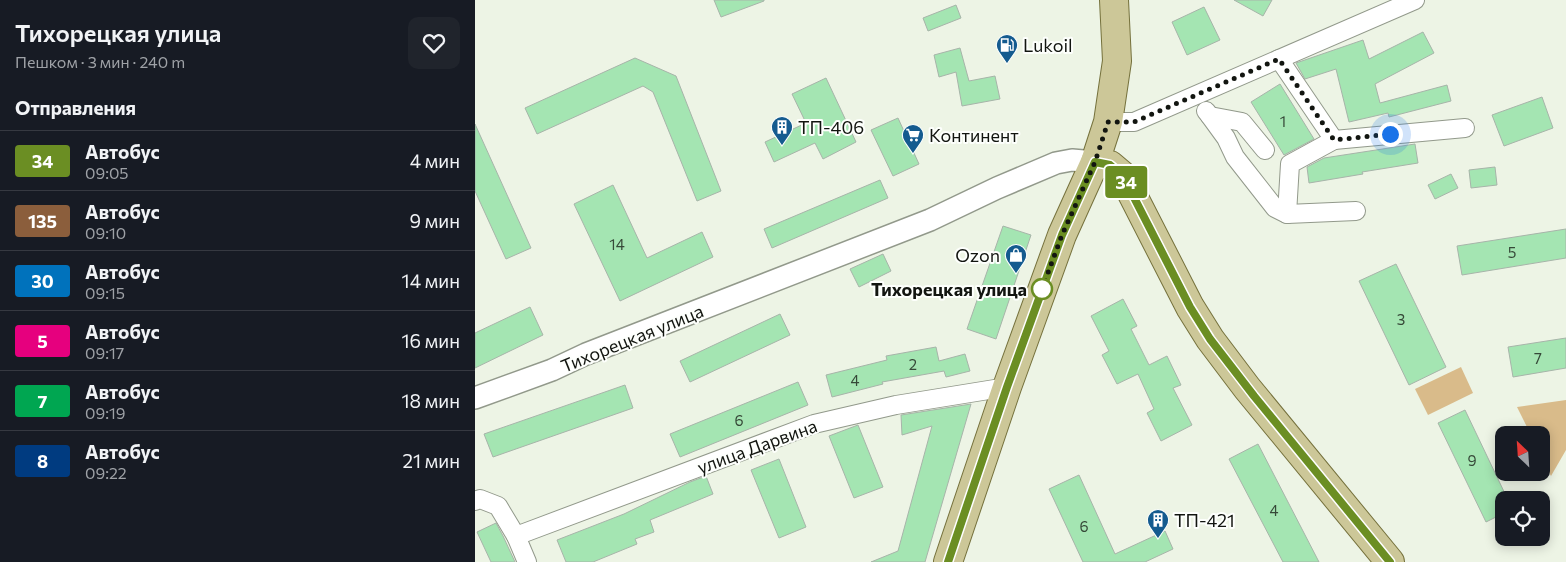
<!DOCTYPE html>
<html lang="ru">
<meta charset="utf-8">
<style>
:root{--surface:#171b24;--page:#20242c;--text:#f1f3f6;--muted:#9ea1a6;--line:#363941}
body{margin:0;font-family:Commissioner,sans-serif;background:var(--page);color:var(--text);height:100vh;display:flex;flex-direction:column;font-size:19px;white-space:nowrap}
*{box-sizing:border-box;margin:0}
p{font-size:16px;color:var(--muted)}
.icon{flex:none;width:28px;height:28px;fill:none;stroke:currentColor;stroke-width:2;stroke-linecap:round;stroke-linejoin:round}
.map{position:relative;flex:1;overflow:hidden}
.panel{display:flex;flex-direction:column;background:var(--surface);width:475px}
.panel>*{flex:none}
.badge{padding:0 10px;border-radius:4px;font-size:18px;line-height:32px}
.needle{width:32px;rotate:335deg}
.controls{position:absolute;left:1020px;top:426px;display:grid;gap:10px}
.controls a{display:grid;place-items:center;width:55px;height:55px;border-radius:10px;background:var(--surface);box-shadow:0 2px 12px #0003;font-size:25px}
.you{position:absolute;width:25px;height:25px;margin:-12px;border:4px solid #fff;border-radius:50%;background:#1a73e8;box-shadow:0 0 0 8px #1a73e833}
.map>.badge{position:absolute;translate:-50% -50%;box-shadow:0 0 0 2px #fff}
h2{padding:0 15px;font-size:19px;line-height:45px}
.round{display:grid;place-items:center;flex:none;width:52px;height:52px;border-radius:10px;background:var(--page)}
.head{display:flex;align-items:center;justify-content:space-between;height:85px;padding:0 15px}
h1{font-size:24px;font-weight:600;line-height:38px}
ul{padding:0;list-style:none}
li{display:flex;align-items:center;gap:15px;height:60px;padding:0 15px;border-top:1px solid var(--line)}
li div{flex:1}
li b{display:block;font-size:19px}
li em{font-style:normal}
li .badge{min-width:55px;font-weight:700;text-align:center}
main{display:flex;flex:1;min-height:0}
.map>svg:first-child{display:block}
.green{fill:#d9bb8a}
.building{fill:#a4e5b2;stroke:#a7b4a9}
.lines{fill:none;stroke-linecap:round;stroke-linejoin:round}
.minor-casing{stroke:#92998b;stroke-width:20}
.tertiary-casing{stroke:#92998b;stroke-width:24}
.primary-casing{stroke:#75713c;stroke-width:30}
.minor{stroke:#fff;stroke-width:18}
.tertiary{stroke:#fff;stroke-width:21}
.primary{stroke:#ccc798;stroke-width:28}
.line-casing{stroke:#fff;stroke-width:11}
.line{stroke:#6b8e23;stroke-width:8}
.walk{stroke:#121510;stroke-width:5;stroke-dasharray:0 9}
.stop-dot{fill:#fff;stroke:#6b8e23;stroke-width:2.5}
.labels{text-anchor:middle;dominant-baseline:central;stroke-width:4;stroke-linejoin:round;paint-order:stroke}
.number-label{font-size:15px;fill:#364938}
.poi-label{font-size:18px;fill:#121510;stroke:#fdfffc;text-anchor:start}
.stop-label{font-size:18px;font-weight:bold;fill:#121510;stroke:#fdfffc;text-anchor:end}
.street-label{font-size:18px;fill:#121510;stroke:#fdfffc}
</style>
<main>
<section class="panel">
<div class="head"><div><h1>Тихорецкая улица</h1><p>Пешком · 3 мин · 240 m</p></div><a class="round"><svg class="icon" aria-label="heart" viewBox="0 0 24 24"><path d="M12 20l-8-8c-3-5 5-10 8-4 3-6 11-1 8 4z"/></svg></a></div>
<h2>Отправления</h2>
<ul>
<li><span class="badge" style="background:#6b8e23;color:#fff">34</span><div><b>Автобус</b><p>09:05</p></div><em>4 мин</em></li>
<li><span class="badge" style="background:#8b5e3c;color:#fff">135</span><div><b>Автобус</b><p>09:10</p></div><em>9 мин</em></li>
<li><span class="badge" style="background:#0072bc;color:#fff">30</span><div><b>Автобус</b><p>09:15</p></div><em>14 мин</em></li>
<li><span class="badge" style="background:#e6007e;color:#fff">5</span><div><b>Автобус</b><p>09:17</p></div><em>16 мин</em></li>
<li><span class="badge" style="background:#00a651;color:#fff">7</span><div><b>Автобус</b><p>09:19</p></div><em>18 мин</em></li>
<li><span class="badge" style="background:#003b80;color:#fff">8</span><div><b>Автобус</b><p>09:22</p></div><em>21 мин</em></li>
</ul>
</section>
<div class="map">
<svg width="1091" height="562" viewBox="0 0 1091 562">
<rect width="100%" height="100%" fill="#edf4e5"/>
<g class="green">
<path d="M986,367L998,393L953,415L940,389Z"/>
<path d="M1091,400V450L1076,476L1066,457V435H1056L1042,407Z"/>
</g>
<g class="building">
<path d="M239,0H289V1L246,17Z"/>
<path d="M759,0H797L788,16Z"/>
<path d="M481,5L486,18L453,31L448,18Z"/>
<path d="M729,7L745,40L712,55L697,22Z"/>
<path d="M948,32L959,53L900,84L905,103L972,85L976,101L914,117L913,113L874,122L861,69L830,79L821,63L888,40L894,59Z"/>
<path d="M485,48L494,81L520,76L525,99L487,106L481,72L464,77L459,55Z"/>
<path d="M160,58L201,76L246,191L222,201L178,92L168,86L62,134L50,108Z"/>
<path d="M351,78L381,142L348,159L340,143L299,162L290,142L331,123L317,94Z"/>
<path d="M805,84L839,139L809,155L776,102Z"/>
<path d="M1067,97L1078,128L1029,146L1017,115Z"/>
<path d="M423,118L444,164L418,176L396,130Z"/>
<path d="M0,124L56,248L31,259L0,191Z"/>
<path d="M940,144L943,163L887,172L888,174L834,183L832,167L849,158Z"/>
<path d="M1020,167L1022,185L996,188L994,170Z"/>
<path d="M976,174L983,188L960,199L953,185Z"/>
<path d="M405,180L413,198L297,248L289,229Z"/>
<path d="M138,185L172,258L227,232L238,257L145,301L99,204Z"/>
<path d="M528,226L556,235L521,339L492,329Z"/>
<path d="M1091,229V258L987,275L982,246Z"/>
<path d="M408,254L416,271L384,287L375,269Z"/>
<path d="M921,264L971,367L934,385L884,281Z"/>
<path d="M648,299L662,326L656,329L674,365L692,356L706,385L698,388L717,425L686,441L672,413L679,409L663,374L642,384L627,355L634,351L616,316Z"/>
<path d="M55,307L68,335L0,368V333Z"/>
<path d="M305,314L315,335L215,382L205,361Z"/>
<path d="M1091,338V368L1038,377L1033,347Z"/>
<path d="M461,347L464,361L490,354L495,371L471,377L469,371L407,382L408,384L357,397L351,375L412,360L411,356Z"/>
<path d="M323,382L333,405L205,457L195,434Z"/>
<path d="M150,385L158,408L18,457L9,434Z"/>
<path d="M496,404L450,562H396L423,551L457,426L427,435L426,415Z"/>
<path d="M990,410L1033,500H1029V513L1011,522L963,423Z"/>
<path d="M383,425L408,487L379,498L354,436Z"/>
<path d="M783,444L844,562H808L754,459Z"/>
<path d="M304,459L331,527L304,538L276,470Z"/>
<path d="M604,475L640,554L690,531L698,549L670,562H608L574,489Z"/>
<path d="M231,476L238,494L175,520L179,532L160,539L162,544L118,562H91L82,540L149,514L215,482Z"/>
<path d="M21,523L28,536L40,562H16L2,532Z"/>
</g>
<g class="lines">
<g class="minor-casing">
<g id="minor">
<path d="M804,59L859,140L815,164L812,214"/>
<path d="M731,111L735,116L767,122L790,150"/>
<path d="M735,116L751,138L760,157L800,208L812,214L881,211"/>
<path d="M633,122H659L940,0"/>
<path d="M859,140L990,128"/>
<path d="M0,501L5,499L23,506L41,536L52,562"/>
<path d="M41,536L339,424L421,405L532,387"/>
</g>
</g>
<g class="tertiary-casing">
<path id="tertiary" d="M0,398L77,370L111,354L455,220L522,188L581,163L597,160L620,162"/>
</g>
<g class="primary-casing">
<g id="primary">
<path d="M620,162L635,165L648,176L715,307L735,339L772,388L915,562"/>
<path d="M473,562L532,387L587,235L620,162L633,122L642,61L639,0"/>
</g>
</g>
<use href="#minor" class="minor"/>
<use href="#tertiary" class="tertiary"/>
<use href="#primary" class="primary"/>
</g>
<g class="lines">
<g class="line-casing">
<path id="line" d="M473,562L532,387L587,235L620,162L635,165L648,176L715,307L735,339L779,396L915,562"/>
</g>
<use href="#line" class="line"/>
<path class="walk" d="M567,289L587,235L620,162L633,122H659L804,59L859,140L915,134"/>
</g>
<defs>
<g id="fuel-pin" transform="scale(1.125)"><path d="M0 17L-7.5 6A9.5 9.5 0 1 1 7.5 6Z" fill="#145b8f" stroke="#fdfffc"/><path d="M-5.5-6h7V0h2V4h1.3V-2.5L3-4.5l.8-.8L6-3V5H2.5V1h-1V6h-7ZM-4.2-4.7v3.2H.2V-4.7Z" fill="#fff"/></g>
<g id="building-pin" transform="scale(1.125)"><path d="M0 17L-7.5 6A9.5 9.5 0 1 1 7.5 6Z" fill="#145b8f" stroke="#fdfffc"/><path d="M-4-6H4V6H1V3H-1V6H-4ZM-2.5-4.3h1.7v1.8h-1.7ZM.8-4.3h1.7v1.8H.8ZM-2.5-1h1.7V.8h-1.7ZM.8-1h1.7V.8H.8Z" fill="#fff"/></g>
<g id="supermarket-pin" transform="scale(1.125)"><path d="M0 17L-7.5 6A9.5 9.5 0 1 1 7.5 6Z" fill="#145b8f" stroke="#fdfffc"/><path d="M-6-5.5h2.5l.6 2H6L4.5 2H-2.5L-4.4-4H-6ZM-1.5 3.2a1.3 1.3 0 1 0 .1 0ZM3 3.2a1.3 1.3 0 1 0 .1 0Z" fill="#fff"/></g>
<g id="shop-pin" transform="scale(1.125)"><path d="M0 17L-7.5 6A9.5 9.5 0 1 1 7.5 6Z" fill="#145b8f" stroke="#fdfffc"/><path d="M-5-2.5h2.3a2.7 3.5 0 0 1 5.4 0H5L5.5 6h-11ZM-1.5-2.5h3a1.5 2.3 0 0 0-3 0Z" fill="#fff"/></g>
</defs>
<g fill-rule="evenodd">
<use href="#fuel-pin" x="532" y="45"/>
<use href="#building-pin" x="307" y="127"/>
<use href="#supermarket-pin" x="438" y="135"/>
<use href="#shop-pin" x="541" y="255"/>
<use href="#building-pin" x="683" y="520"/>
</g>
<circle class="stop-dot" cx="567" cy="289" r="10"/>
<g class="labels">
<g class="number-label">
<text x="808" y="121">1</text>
<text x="142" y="244">14</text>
<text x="1037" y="252">5</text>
<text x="926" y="319">3</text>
<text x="1063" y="358">7</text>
<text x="438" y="364">2</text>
<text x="380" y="380">4</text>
<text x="264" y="420">6</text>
<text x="997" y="460">9</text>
<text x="799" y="510">4</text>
<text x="609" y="526">6</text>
</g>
<g class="poi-label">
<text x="548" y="45">Lukoil</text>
<text x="323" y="127">ТП-406</text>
<text x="454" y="135">Континент</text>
<text x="525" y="255" text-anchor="end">Ozon</text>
<text x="699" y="520">ТП-421</text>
</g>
<g class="stop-label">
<text x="552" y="289">Тихорецкая улица</text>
</g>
<g class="street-label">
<text transform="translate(157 338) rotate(-22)">Тихорецкая улица</text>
<text transform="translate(282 446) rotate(-20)">улица Дарвина</text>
</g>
</g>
</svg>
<div class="controls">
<a><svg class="needle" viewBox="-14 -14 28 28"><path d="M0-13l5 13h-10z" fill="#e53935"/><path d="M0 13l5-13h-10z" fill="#9ea1a6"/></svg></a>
<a><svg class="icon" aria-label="locate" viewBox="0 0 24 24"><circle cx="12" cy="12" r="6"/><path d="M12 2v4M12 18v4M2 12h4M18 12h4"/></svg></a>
</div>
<div class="you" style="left:915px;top:134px"></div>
<b class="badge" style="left:651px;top:182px;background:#6b8e23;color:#fff">34</b>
</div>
</main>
